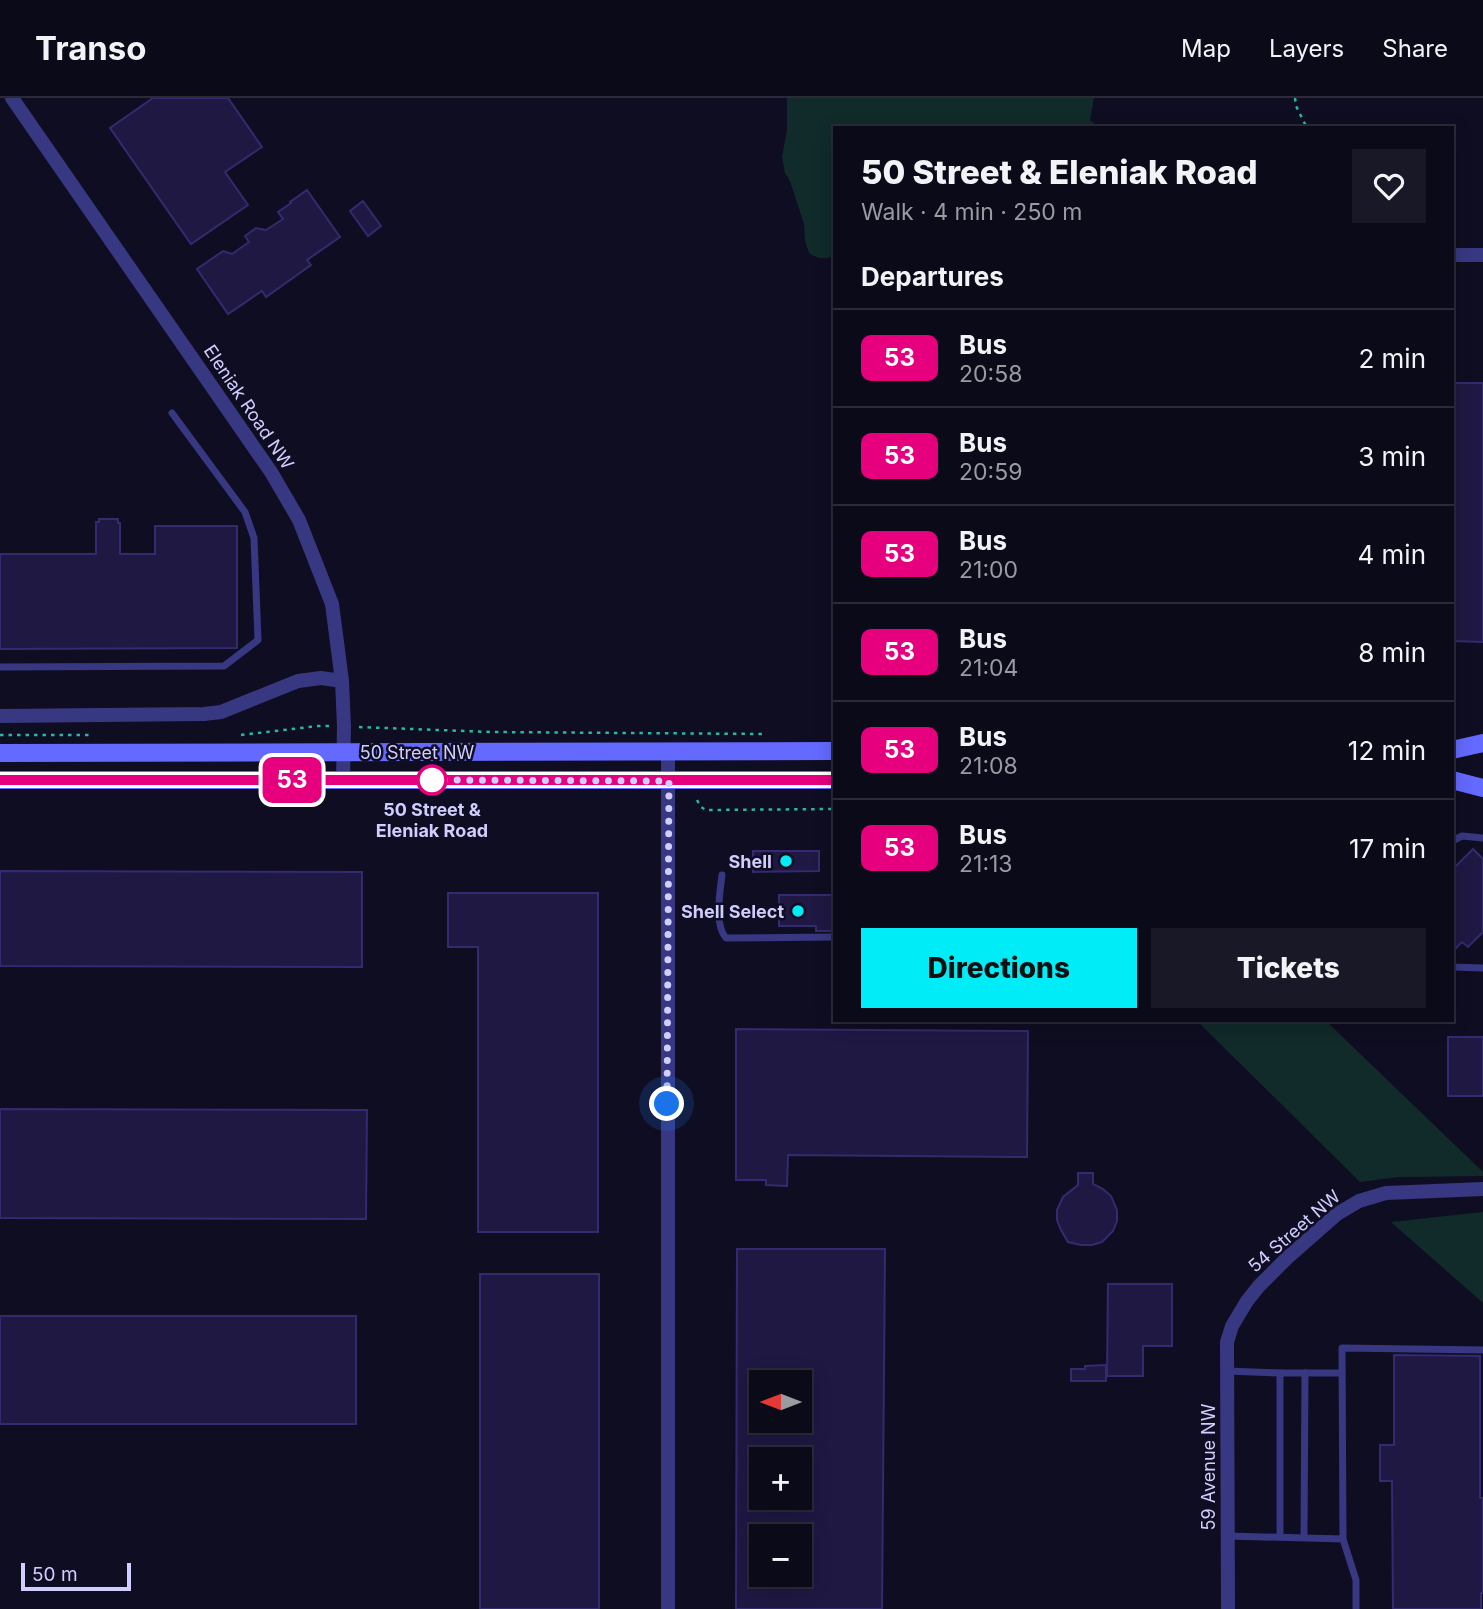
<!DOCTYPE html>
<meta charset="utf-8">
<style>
:root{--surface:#0b0a19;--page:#191826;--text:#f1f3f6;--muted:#9a9aa2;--line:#2b2b38;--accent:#00edf8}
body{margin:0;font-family:Inter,sans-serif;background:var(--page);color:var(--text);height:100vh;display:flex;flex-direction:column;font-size:26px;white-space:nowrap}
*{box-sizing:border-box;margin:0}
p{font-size:23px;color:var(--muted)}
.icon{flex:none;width:38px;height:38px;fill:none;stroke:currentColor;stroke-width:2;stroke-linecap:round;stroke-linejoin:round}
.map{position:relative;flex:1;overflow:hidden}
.details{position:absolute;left:833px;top:28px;width:621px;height:896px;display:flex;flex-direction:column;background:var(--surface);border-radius:0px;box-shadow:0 4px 18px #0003,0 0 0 2px var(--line)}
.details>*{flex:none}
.badge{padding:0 14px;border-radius:10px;font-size:24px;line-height:46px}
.needle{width:46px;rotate:270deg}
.tools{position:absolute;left:749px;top:1272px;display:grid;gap:14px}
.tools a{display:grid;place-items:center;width:63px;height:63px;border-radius:0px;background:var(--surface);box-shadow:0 4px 18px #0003,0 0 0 2px var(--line);font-size:35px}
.scale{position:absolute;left:21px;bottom:18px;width:110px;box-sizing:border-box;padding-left:7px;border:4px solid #d0cdff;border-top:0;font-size:19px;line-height:24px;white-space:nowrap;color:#d0cdff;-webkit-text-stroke:5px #0f0d21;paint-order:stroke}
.you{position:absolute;width:35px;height:35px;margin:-18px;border:5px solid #fff;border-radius:50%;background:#1a73e8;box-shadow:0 0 0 10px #1a73e833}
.map>.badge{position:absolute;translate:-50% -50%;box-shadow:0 0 0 4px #fff}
h2{padding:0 28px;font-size:26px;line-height:63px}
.round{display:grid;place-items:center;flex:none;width:74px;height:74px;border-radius:0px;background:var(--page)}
.summary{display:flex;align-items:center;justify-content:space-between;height:119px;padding:0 28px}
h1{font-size:33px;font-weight:800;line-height:52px}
.primary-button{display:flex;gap:14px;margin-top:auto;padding:14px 28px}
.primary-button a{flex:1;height:80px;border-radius:0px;background:var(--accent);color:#111;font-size:28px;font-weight:800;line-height:80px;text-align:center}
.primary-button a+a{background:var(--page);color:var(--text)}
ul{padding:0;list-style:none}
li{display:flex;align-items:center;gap:21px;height:98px;padding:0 28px;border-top:2px solid var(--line)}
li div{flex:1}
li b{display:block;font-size:26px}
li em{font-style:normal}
li .badge{min-width:77px;font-weight:700;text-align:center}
header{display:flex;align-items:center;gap:42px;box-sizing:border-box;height:98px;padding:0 35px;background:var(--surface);border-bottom:2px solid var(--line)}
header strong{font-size:33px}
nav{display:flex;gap:38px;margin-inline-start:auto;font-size:24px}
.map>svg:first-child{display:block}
.green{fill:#102b29}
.building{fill:#1f1843;stroke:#342a6f;stroke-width:2;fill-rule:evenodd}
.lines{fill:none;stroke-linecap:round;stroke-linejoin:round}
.path{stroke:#2cb5a5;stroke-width:2.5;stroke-dasharray:3.5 5;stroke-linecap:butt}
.service{stroke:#373881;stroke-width:7}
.minor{stroke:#373881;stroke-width:14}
.secondary{stroke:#6469ff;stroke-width:18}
.line-casing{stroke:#fff;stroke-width:16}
.line{stroke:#e6007e;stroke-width:10}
.walk{stroke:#d0cdff;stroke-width:7;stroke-dasharray:0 12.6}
.stop-dot{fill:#fff;stroke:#e6007e;stroke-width:3.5}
.poi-dot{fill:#00edf8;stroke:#0f0d21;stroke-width:2.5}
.labels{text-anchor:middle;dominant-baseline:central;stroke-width:5;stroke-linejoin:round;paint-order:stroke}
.street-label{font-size:18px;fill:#d0cdff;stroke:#0f0d21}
.stop-label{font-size:18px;font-weight:bold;fill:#d0cdff;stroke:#0f0d21}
.poi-label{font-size:18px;font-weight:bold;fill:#d0cdff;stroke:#0f0d21;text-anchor:end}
</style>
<header>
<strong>Transo</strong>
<nav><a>Map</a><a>Layers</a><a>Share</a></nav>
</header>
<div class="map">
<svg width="1483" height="1511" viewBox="0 0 1483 1511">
<rect width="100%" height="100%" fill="#0f0d21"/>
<g class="green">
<path d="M787,0H1094L1090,22L1100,30H835V157C824,162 818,161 809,155L805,143L804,126L790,83L785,75L782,59L787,32Z"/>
<path d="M1196,922H1325L1483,1074V1078L1399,1079L1360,1084Z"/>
<path d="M1483,1114V1205L1391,1124Z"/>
</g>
<g class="building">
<path d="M153,0H228L262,49L225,74L248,107L191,146L110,30Z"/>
<path d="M307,92L340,139L307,162L311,167L266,199L262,193L228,216L197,171L223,153L232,156L249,144L245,138L256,130L266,132L283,121L278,114L291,105L290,104Z"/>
<path d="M363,103L381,128L368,138L350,113Z"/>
<path d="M1452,285H1483V544L1452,543Z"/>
<path d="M99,421H118V425H120V456H155V428H237V550L0,551V456H96V424H99Z"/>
<path d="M1473,751L1483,761V834L1468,849L1462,844L1452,854V772Z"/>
<path d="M753,753H819V773L753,774Z"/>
<path d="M0,773L362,774V869L0,868Z"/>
<path d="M448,795H598V1134H478V849H448Z"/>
<path d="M779,797H835V833H816V828H779Z"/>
<path d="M736,931L1028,933L1027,1059L788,1057L787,1088L766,1087V1082H736Z"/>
<rect x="1448" y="939" width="35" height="59"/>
<path d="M0,1011L367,1012L366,1121L0,1120Z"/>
<path d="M1078,1075H1093V1086L1103,1091L1111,1098L1117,1112V1123L1113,1133L1102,1144L1092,1147H1081L1068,1144L1061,1132L1057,1122V1112L1063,1099L1078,1087Z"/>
<path d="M737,1151H885L882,1511H736ZM761,1284H800V1323H761ZM761,1362H800V1400H761ZM761,1438H800V1477H761Z"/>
<rect x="480" y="1176" width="119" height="335"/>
<path d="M1108,1186H1172V1248H1143V1278H1107Z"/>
<rect x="0" y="1218" width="356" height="108"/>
<path d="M1394,1257L1480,1258V1400H1483V1495H1481V1511H1393L1392,1383H1380V1347H1394Z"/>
<path d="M1106,1267V1283H1071V1271H1085V1268Z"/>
</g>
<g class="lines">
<g class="path">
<path d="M1295,0L1296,8L1307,30"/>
<path d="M359,629L491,634L765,636"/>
<path d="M0,637H90"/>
<path d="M241,637L318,628H331"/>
<path d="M697,702L701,709L706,712L835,711"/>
</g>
<g class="service">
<path d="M0,569L224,568L258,542L254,440L245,414L172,315"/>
<path d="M1452,743L1462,738L1483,740"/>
<path d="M722,777C720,794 714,827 726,840L835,839"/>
<path d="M1452,869L1483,870"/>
<path d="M1227,1273L1280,1275V1439"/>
<path d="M1280,1275H1342"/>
<path d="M1227,1438L1343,1441L1342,1250L1483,1252"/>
<path d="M1304,1439L1305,1275"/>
<path d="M1343,1441L1356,1482V1511"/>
</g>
<g class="minor">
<path d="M12,0L271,374L299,422L332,506L342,583L344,629L343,682"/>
<path d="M1452,157H1483"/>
<path d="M0,618L204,616L221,614L298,583L321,580L342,583"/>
<path d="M668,654V1511"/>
<path d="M1228,1511L1227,1244L1232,1228L1247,1203L1259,1188L1287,1160L1337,1116L1359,1103L1386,1095L1483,1091"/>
</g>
<g class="secondary">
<path d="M1452,652L1483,645"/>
<path d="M0,655L835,653"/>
<path d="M0,682H835"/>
<path d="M1452,682L1483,690"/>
</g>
</g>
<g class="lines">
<g class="line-casing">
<path id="line" d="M0,682H835"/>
</g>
<use href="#line" class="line"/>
<path class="walk" d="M432,682L669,683L667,1006"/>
</g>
<circle class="stop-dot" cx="432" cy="682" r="14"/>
<g class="poi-dot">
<circle cx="786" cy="763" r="7"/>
<circle cx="798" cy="813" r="7"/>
</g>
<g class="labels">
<g class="street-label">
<text transform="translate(249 309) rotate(56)">Eleniak Road NW</text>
<text x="417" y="654">50 Street NW</text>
<text transform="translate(1294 1133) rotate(-41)">54 Street NW</text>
<text transform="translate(1208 1369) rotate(-90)">59 Avenue NW</text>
</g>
<g class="stop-label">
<text x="432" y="711">50 Street &amp;<tspan x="432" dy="21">Eleniak Road</tspan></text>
</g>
<g class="poi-label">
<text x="772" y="763">Shell</text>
<text x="784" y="813">Shell Select</text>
</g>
</g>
</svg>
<div class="tools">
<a><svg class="needle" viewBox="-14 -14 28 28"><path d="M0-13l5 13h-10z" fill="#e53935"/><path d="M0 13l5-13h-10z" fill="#9a9aa2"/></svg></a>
<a>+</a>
<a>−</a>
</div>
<div class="scale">50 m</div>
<div class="you" style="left:667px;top:1006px"></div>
<b class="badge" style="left:292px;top:682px;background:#e6007e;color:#fff">53</b>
<section class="details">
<div class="summary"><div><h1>50 Street &amp; Eleniak Road</h1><p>Walk · 4 min · 250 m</p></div><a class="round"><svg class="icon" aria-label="heart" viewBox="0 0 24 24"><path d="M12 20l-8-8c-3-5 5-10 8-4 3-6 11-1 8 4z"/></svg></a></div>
<h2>Departures</h2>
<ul>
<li><span class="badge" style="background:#e6007e;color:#fff">53</span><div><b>Bus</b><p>20:58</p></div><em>2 min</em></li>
<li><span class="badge" style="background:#e6007e;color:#fff">53</span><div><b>Bus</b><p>20:59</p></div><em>3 min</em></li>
<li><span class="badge" style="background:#e6007e;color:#fff">53</span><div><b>Bus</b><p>21:00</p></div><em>4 min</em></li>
<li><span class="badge" style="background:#e6007e;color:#fff">53</span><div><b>Bus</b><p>21:04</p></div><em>8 min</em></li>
<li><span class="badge" style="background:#e6007e;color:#fff">53</span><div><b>Bus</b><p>21:08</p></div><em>12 min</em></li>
<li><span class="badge" style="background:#e6007e;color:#fff">53</span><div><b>Bus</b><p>21:13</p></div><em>17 min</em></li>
</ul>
<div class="primary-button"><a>Directions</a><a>Tickets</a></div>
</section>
</div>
